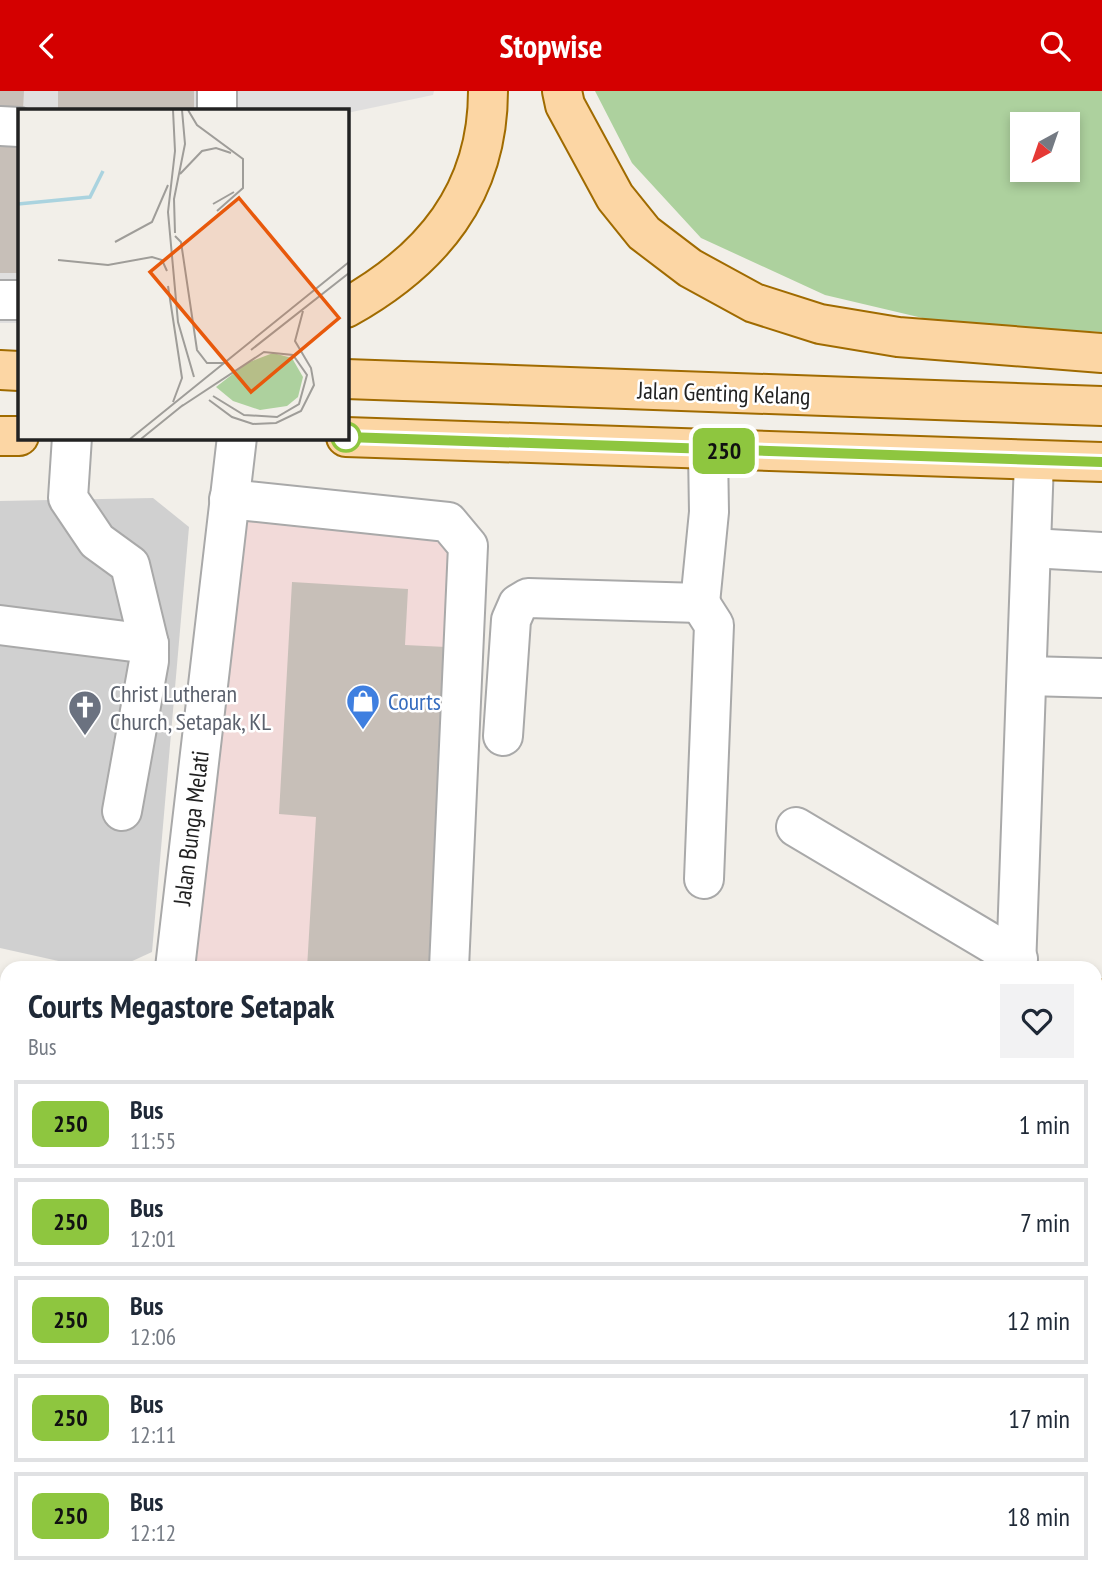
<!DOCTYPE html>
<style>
:root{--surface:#fff;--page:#f2f2f3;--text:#1f2937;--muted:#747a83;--line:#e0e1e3;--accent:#d40000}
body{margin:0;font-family:"PT Sans Narrow",sans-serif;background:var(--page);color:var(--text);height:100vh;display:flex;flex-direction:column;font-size:26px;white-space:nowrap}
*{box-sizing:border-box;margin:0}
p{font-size:23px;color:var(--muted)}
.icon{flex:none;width:38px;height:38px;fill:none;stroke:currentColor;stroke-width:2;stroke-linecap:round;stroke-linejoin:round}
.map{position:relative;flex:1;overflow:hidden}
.drawer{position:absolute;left:0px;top:870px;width:1102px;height:625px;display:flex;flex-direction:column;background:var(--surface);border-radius:21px 21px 0 0;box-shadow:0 4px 10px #0003}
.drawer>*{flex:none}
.badge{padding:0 14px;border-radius:10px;font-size:24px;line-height:46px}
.needle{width:46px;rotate:220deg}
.buttons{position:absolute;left:1010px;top:21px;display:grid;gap:14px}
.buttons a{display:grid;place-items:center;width:70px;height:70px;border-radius:0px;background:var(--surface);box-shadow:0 4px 10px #0003;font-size:35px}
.map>.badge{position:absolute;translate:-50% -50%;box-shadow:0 0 0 4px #fff}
.round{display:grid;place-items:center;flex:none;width:74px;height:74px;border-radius:0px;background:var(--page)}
.summary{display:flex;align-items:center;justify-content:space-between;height:119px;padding:0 28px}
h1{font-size:33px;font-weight:800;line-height:52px}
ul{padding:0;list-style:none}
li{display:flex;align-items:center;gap:21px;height:88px;margin:0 14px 10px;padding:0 14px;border:4px solid var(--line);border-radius:0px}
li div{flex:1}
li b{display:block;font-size:26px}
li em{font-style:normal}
li .badge{min-width:77px;font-weight:700;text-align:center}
header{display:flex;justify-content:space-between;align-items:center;height:91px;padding:0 28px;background:var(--accent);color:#fff;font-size:32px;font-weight:800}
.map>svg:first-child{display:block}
.residential{fill:#e0dfdf}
.commercial{fill:#f2dad9}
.religious{fill:#d0d0d0}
.forest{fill:#add19e;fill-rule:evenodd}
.building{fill:#c7bfb8}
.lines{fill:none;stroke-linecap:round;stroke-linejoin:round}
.minor-casing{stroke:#a9a9a9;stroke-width:42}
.major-casing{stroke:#a06b00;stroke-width:42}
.highway-casing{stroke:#dc2a67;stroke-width:42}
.minor{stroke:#fff;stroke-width:38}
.major{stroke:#fcd6a4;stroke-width:38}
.highway{stroke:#e892a2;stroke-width:38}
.line-casing{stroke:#fff;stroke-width:16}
.line{stroke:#8ec63f;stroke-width:10}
.stop-dot{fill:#fff;stroke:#8ec63f;stroke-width:3.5}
.labels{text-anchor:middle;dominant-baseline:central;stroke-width:5;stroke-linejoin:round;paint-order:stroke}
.street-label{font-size:24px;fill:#222;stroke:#fff}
.worship-label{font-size:24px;fill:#5b616d;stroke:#fff;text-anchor:start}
.shop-label{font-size:24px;fill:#366cbe;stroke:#fff;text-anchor:start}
.inset-river{fill:none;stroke:#aad3df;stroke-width:3.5}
.inset-road{fill:none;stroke:#9f9d99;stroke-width:2}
.view{fill:#e8590c;fill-opacity:0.15;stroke:#e8590c;stroke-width:3.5}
.inset-edge{fill:none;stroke:#222;stroke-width:3.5}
</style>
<header><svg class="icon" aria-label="back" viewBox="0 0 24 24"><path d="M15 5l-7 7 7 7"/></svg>Stopwise<svg class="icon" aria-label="search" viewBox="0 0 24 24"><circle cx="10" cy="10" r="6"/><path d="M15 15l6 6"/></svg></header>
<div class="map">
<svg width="1102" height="1493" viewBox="0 0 1102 1493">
<rect width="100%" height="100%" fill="#f2efe9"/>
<path class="residential" d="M0,0H434L433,4L347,22L346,19H19V232H0Z"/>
<path class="commercial" d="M240,426L451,450L435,877H196Z"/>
<path class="religious" d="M153,407L189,436L152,861L117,877H90L0,857V410Z"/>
<path class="forest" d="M595,0H1102V241L948,233L825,204L701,147L632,72ZM1022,33H1068V79H1022Z"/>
<g class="building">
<path d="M0,0H24L23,19L0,22Z"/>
<rect x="58" y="0" width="136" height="19"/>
<path d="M0,52L19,53V182H0Z"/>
<path d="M292,491L408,498L405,554L446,556L429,877H307L316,726L279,723Z"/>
</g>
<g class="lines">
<g class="minor-casing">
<g id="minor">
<path d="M217,19V0"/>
<path d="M0,35L19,36"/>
<path d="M0,209H19"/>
<path d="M72,346L68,407L97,450L130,474L149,553V570L122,720"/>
<path d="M229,408L448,431L468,455L449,877"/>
<path d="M1031,457L1102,461"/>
<path d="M700,512L714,534L704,788"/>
<path d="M0,534L149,553"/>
<path d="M1027,585L1102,587"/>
<path d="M503,645L511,529L518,513L528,507L700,512L709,421L708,360"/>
<path d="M796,736L1018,868"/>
<path d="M175,877L237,346"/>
<path d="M1016,877L1034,370"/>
<path d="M384,1488L392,1493"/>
<path d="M461,1493L465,1488"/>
</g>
</g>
<g class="major-casing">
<g id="major">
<path d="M562,0L565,14L615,106L644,142L690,177L754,212L820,233L898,246L1102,262"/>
<path d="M346,217C432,169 488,102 488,0"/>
<path d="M0,279L19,280"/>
<path d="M346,288L1102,315"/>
<path d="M0,345H19"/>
<path d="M346,346L1102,371"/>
<path d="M1096,918L1102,908"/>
<path d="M1096,1029L1102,1020"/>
<path d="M1096,1123L1102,1114"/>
<path d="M1096,1225L1102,1217"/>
<path d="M716,1493L720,1488"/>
<path d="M773,1493L777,1488"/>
<path d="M841,1493L845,1488"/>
<path d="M896,1493L901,1488"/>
</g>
</g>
<g class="highway-casing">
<path id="highway" d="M940,1493L941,1488"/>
</g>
<use href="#minor" class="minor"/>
<use href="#major" class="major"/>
<use href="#highway" class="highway"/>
</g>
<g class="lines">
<g class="line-casing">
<path id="line" d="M346,346L1102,371"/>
</g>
<use href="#line" class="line"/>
</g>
<defs>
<g id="shop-pin" transform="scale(1.75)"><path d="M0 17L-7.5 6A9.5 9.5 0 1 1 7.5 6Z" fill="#3f7fe0" stroke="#fff"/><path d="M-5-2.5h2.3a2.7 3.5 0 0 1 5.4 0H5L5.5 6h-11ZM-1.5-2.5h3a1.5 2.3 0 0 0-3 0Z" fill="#fff"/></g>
<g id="church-pin" transform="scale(1.75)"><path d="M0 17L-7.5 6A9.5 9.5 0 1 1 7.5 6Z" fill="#6b7280" stroke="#fff"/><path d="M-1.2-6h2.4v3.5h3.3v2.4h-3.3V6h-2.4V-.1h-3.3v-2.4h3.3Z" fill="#fff"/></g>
</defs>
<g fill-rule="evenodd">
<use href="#shop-pin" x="363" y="610"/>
<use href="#church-pin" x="85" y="616"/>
</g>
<circle class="stop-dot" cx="346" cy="346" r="14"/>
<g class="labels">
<g class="street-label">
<text transform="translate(724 302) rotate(2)">Jalan Genting Kelang</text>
<text transform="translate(191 737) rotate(-83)">Jalan Bunga Melati</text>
</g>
<g class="worship-label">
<text x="110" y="602">Christ Lutheran<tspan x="110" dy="28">Church, Setapak, KL</tspan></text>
</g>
<g class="shop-label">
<text x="388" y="610">Courts</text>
</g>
</g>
<g transform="translate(18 18)">
<rect width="331" height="331" fill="#f2efe9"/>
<path d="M255,244L274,249L285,268L280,288L269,297L242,301L215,292L198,278L229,254Z" fill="#add19e"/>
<path class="inset-river" d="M0,95L72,88L85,62"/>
<path class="inset-road" d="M155,1L157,42L150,103L160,213L176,268M170,1L179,16L225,50V79L199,102M162,65L184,42L198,39L213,44M195,95L216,83M157,124L156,90L167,35L164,1M157,127L163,133L179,241L189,254H207M97,133L134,113L150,76M40,151L90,156L134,148L144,151L149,162M150,177L164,269L155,293M233,241L331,164M191,291L214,308L235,315L258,314L283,302L296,276L293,259L277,232L285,202M161,299L246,243L275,246L289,266L281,295L259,308L226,306L195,287M112,330L331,153M123,330L165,296"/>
<path class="view" d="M221,89L321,209L233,283L132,163Z"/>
<rect width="331" height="331" class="inset-edge"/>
</g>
</svg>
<div class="buttons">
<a><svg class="needle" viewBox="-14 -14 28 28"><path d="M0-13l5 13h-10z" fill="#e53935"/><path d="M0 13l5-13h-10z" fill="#747a83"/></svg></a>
</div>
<b class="badge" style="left:724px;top:360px;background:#8ec63f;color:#111">250</b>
<section class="drawer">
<div class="summary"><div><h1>Courts Megastore Setapak</h1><p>Bus</p></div><a class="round"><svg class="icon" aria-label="heart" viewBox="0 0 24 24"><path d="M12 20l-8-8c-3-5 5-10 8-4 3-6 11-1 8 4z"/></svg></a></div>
<ul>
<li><span class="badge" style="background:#8ec63f;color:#111">250</span><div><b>Bus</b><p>11:55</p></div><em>1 min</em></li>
<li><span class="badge" style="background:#8ec63f;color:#111">250</span><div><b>Bus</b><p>12:01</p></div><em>7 min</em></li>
<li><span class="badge" style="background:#8ec63f;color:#111">250</span><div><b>Bus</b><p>12:06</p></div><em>12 min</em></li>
<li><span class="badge" style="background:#8ec63f;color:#111">250</span><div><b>Bus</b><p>12:11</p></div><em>17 min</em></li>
<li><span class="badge" style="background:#8ec63f;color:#111">250</span><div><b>Bus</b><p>12:12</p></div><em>18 min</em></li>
</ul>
</section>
</div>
